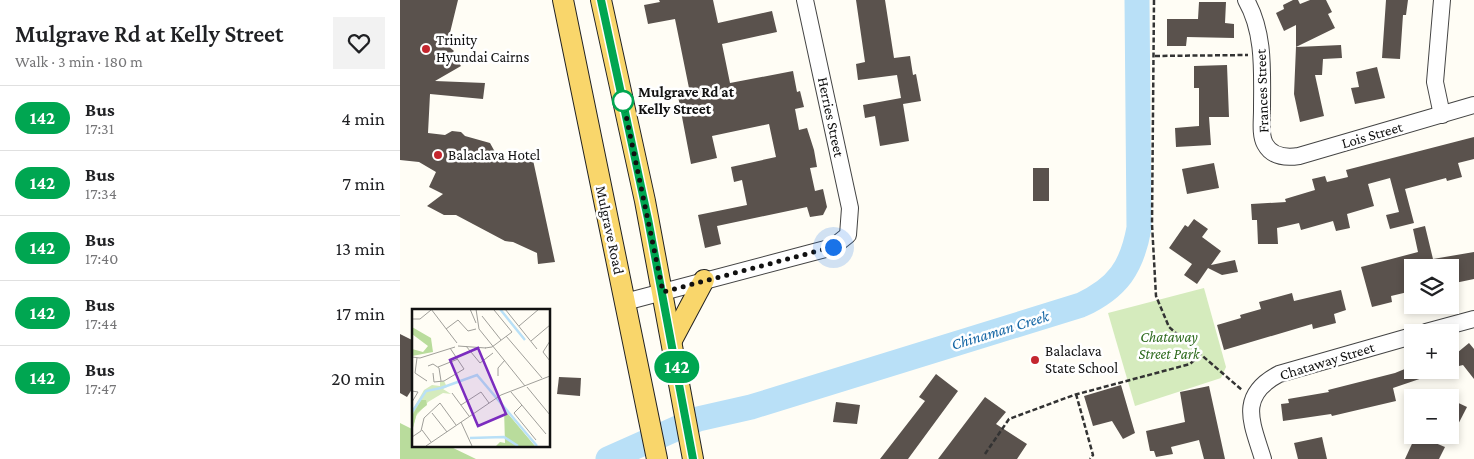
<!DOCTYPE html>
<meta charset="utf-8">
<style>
:root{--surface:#fff;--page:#f2f2f2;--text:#202124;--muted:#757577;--line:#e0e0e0}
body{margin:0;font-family:"Crimson Pro",serif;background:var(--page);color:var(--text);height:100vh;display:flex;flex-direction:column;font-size:19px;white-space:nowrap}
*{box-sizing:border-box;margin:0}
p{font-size:16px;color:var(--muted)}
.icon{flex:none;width:28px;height:28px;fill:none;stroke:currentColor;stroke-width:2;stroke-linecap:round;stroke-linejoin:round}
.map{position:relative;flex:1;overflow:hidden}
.panel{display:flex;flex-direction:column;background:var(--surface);width:400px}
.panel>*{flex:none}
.badge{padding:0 10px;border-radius:16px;font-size:18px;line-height:32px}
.fabs{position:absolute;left:1004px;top:259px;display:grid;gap:10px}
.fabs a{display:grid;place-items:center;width:55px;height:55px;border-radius:0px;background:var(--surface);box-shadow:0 2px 8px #0003;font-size:25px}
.you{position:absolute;width:25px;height:25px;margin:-12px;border:4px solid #fff;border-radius:50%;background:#1a73e8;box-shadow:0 0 0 8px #1a73e833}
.map>.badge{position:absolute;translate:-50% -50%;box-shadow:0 0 0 2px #fff}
.round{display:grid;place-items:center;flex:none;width:52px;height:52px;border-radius:0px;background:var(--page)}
.head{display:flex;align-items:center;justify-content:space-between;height:85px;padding:0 15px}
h1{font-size:24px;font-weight:600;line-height:38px}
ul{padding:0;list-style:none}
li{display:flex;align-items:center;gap:15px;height:65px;padding:0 15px;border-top:1px solid var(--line)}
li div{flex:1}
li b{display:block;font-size:19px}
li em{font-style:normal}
li .badge{min-width:55px;font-weight:700;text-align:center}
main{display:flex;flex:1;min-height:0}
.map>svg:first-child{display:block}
.green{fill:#d5ebbd}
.forest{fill:#b9dc9c}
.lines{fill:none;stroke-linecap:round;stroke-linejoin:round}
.river{stroke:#b9e0f7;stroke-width:25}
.building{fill:#5a524d}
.minor-casing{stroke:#444;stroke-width:18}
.major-casing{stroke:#222;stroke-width:22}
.path{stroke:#333;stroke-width:2.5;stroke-dasharray:5 2.5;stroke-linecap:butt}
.minor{stroke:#fff;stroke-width:16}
.major{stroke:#f9d66b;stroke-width:20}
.line-casing{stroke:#fff;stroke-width:11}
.line{stroke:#00a651;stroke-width:8}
.walk{stroke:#111;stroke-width:5;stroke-dasharray:0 9}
.poi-dot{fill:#c4262e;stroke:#fff;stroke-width:2}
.stop-dot{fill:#fff;stroke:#00a651;stroke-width:2.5}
.labels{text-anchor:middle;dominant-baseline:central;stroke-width:5;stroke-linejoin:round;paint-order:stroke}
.poi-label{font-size:15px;fill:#111;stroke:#fff;text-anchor:start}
.street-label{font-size:15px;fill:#111;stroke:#fff}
.stop-label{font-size:15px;font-weight:bold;fill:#111;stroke:#fff;text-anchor:start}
.park-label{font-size:15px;font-style:italic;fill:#2f6b1f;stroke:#fff}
.water-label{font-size:16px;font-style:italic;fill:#1768a6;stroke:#fff}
.inset-river{fill:none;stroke:#b9e0f7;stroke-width:2.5}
.inset-road{fill:none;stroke:#a09f9a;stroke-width:1}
.view{fill:#7b2cbf;fill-opacity:0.15;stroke:#7b2cbf;stroke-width:2.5}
.inset-edge{fill:none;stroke:#111;stroke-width:2.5}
</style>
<main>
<section class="panel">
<div class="head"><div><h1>Mulgrave Rd at Kelly Street</h1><p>Walk · 3 min · 180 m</p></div><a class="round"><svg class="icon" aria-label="heart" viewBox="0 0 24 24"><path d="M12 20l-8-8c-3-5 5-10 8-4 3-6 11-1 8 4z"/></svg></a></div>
<ul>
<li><span class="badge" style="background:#00a651;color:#fff">142</span><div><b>Bus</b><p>17:31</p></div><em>4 min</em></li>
<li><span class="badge" style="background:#00a651;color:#fff">142</span><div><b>Bus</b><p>17:34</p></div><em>7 min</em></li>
<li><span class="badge" style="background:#00a651;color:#fff">142</span><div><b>Bus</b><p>17:40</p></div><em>13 min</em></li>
<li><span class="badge" style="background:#00a651;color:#fff">142</span><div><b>Bus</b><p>17:44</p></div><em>17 min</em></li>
<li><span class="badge" style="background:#00a651;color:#fff">142</span><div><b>Bus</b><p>17:47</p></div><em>20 min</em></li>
</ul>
</section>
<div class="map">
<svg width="1074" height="459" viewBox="0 0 1074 459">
<rect width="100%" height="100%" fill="#fffdf5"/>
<path class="green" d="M804,288L826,367L821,378L735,406L708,313Z"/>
<path class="forest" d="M0,423L14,430V445H47L76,459H0Z"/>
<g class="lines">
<path class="river" d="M208,459L298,419L351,407L681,305C718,288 732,267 739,228L737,0"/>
</g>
<g class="building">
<path d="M0,0H58L47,45L54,51L52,53L61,66L35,81L85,83L83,99L30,94L28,133L45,135L52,131L61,132L65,136L90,143L95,152L117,163L129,157L133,160L155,262L138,264L137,253L113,242L105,241L56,215H44L27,206L43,194L29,187L36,172L19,162L0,160Z"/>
<path d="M259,0H313L318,23L372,11L377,32L322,44L330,83L393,71L397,92L400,91L404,107L395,109L399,130L407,128L414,150L417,167L410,168L415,191L423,189L427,207L423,215L410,217L407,207L317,226L321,244L305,248L298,215L347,205L342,180L334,182L331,167L376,157L369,124L312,136L317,158L291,164L278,96L290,93L275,19L248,24L244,5L260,2Z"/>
<path d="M456,0H485L494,58L510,56L513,75L516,74L521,101L503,104L509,141L480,146L475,116L465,118L463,105L501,98L497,75L458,80L456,64L465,62Z"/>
<path d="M893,0H898L900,4L910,0H926L932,12L928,14L935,28L896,47V25L884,31L876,13L884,9L883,5Z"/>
<path d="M986,0H1008L1006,15H1003L1000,59L982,58Z"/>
<path d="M799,2H826L825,23L834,24V38L787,37L786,46H767V19H798Z"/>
<path d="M941,45L942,58L923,59L922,75H915L924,116L900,122L894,94L896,47Z"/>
<path d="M827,65L829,117H809L811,145L776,147L775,128L799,126V88H794V66Z"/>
<path d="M977,67L985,98L955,104L951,88L959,87L956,72Z"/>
<path d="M1074,137V159L1058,163L1062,177L1047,181L1046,178L1005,189L1014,223L990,229L986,215L999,212L990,178L968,184L974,206L947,214L950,228L936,231L933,221L901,230L899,223L877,228L878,244H858L857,220H852L851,204L886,202L885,199L915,190L912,179L925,176L927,182L948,177L946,170Z"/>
<path d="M814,163L819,188L787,194L782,169Z"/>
<rect x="633" y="168" width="16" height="33"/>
<path d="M794,219L808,229L802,237L821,251L811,265L835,260L838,272L822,275L808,268L797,284L784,275L792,264L769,248L785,225L788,227Z"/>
<path d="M1025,226L1033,259L1074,252V279L1050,284V268H1012V291L991,296L992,302L972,307L961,267L1018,252L1013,229Z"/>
<path d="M941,290L946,310L934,314L936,323L913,329L912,324L824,350L817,325L841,318L840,315L861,309L859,302L892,293L894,301Z"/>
<path d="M0,334L14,341V386L7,397L0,393Z"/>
<path d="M1069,343L1074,349V379L1063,365L1059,366L1052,357Z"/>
<path d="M1012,366V370H1040V372L993,388L996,401L932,416L931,414L883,421L881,404L889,403L888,399L929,392L928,390L995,373Z"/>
<path d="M536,374L558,391L508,459H480L525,401L519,397Z"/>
<path d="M159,377L181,378L180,396L157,394Z"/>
<path d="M721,385L735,433L723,439L712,421L693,426L684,396Z"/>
<path d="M809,386L825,459H804L799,440L771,447L773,454L756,457L754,451H750L746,431L785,422L780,392Z"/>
<path d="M585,397L606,412L596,424L627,444L617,459H538Z"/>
<path d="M1050,399L1067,407L1050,440Z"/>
<path d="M436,402L460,405L457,424L433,422Z"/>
<path d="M1016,435L1045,447L1039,459H1005Z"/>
<path d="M922,437L927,459H898L894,443Z"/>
</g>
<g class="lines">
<g class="minor-casing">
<g id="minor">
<path d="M846,0C865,33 862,73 862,110C862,121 860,135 865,144C872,157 886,158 899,156L1074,105"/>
<path d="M1042,0L1035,82L1042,115"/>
<path d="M225,302L433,247L448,235L450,208L405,0"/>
<path d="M1026,332L1074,319"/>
<path d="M863,459C852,423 837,396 879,374L1012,336"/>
</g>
</g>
<g class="major-casing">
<g id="major">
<path d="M163,0L257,459"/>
<path d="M201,0L245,201L293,459"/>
<path d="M272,340L304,280"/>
</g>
</g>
<g class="path">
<path d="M754,0L752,224L756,296L769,327L842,390"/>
<path d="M755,56L848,55"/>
<path d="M676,394L693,455L690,459"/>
<path d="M585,454L609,419L674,395L790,364L800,355"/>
</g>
<use href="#minor" class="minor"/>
<use href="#major" class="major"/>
</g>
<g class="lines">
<g class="line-casing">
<path id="line" d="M201,0L248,219L293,459"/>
</g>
<use href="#line" class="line"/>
<path class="walk" d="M223,101L263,292L433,247"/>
</g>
<g class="poi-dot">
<circle cx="26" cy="49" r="5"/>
<circle cx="38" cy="155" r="5"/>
<circle cx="635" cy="360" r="5"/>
</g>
<circle class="stop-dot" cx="223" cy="101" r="10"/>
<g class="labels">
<g class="poi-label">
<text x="36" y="40">Trinity<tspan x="36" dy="17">Hyundai Cairns</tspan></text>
<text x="48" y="155">Balaclava Hotel</text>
<text x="645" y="351">Balaclava<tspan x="645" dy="17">State School</tspan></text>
</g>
<g class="street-label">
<text transform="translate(862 91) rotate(-92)">Frances Street</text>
<text transform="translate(431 117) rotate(78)">Herries Street</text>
<text transform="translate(972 135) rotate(-16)">Lois Street</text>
<text transform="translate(210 230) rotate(78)">Mulgrave Road</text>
<text transform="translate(927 361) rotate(-17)">Chataway Street</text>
</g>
<g class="stop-label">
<text x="238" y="92">Mulgrave Rd at<tspan x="238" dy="17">Kelly Street</tspan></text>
</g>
<g class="park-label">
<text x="769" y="337">Chataway<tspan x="769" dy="17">Street Park</tspan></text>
</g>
<g class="water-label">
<text transform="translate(600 330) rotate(-17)">Chinaman Creek</text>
</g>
</g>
<g transform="translate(12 309)">
<rect width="138" height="138" fill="#fffdf5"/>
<path d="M32,72L35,78L31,80L39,85L31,84L16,93L4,107L0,123V102L12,81L20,76L28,77V73Z" fill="#d5ebbd"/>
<path d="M0,18L19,29L21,43L0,47V40L11,43L16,37L0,25ZM9,91H14L15,96L5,104L0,122V107ZM92,100L123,137H84L88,133L93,134Z" fill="#b9dc9c"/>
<path class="inset-river" d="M88,0L113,31M29,79L65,66L125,137M0,103L14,82L29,79M58,129L92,128L106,137"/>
<path class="inset-road" d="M19,0L45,34M58,0L64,14M64,0L67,20L113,77M93,0L125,40M70,7L89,31M0,10H8L19,1M107,17L127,0M34,20L46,11L56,22L64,20M94,27L130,69M119,32L138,16M138,32L131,43L138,52M46,37L74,39M54,37L68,54L81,44M73,39L80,38L100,23L82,1M0,48L8,49L43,38M5,49L3,64L15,72M16,57L21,55L27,59L29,72M26,58L46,50M21,64L22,73L32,72L52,60L38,39M86,67V59L93,51M115,78L138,106M0,82L6,83L0,93M99,83L134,125M40,84L57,107M49,96L69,83L77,94M110,96L102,104L124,131M20,104L35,123M49,113L60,137M10,121L19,133M0,128L9,122L12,109L28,94L44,116M14,137L89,86L138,67"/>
<path class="view" d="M66,39L94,105L66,117L38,51Z"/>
<rect width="138" height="138" class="inset-edge"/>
</g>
</svg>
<div class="fabs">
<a><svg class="icon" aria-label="layers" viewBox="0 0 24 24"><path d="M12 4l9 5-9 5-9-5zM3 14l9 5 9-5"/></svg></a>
<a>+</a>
<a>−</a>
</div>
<div class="you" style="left:433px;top:247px"></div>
<b class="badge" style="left:277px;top:367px;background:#00a651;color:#fff">142</b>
</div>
</main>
